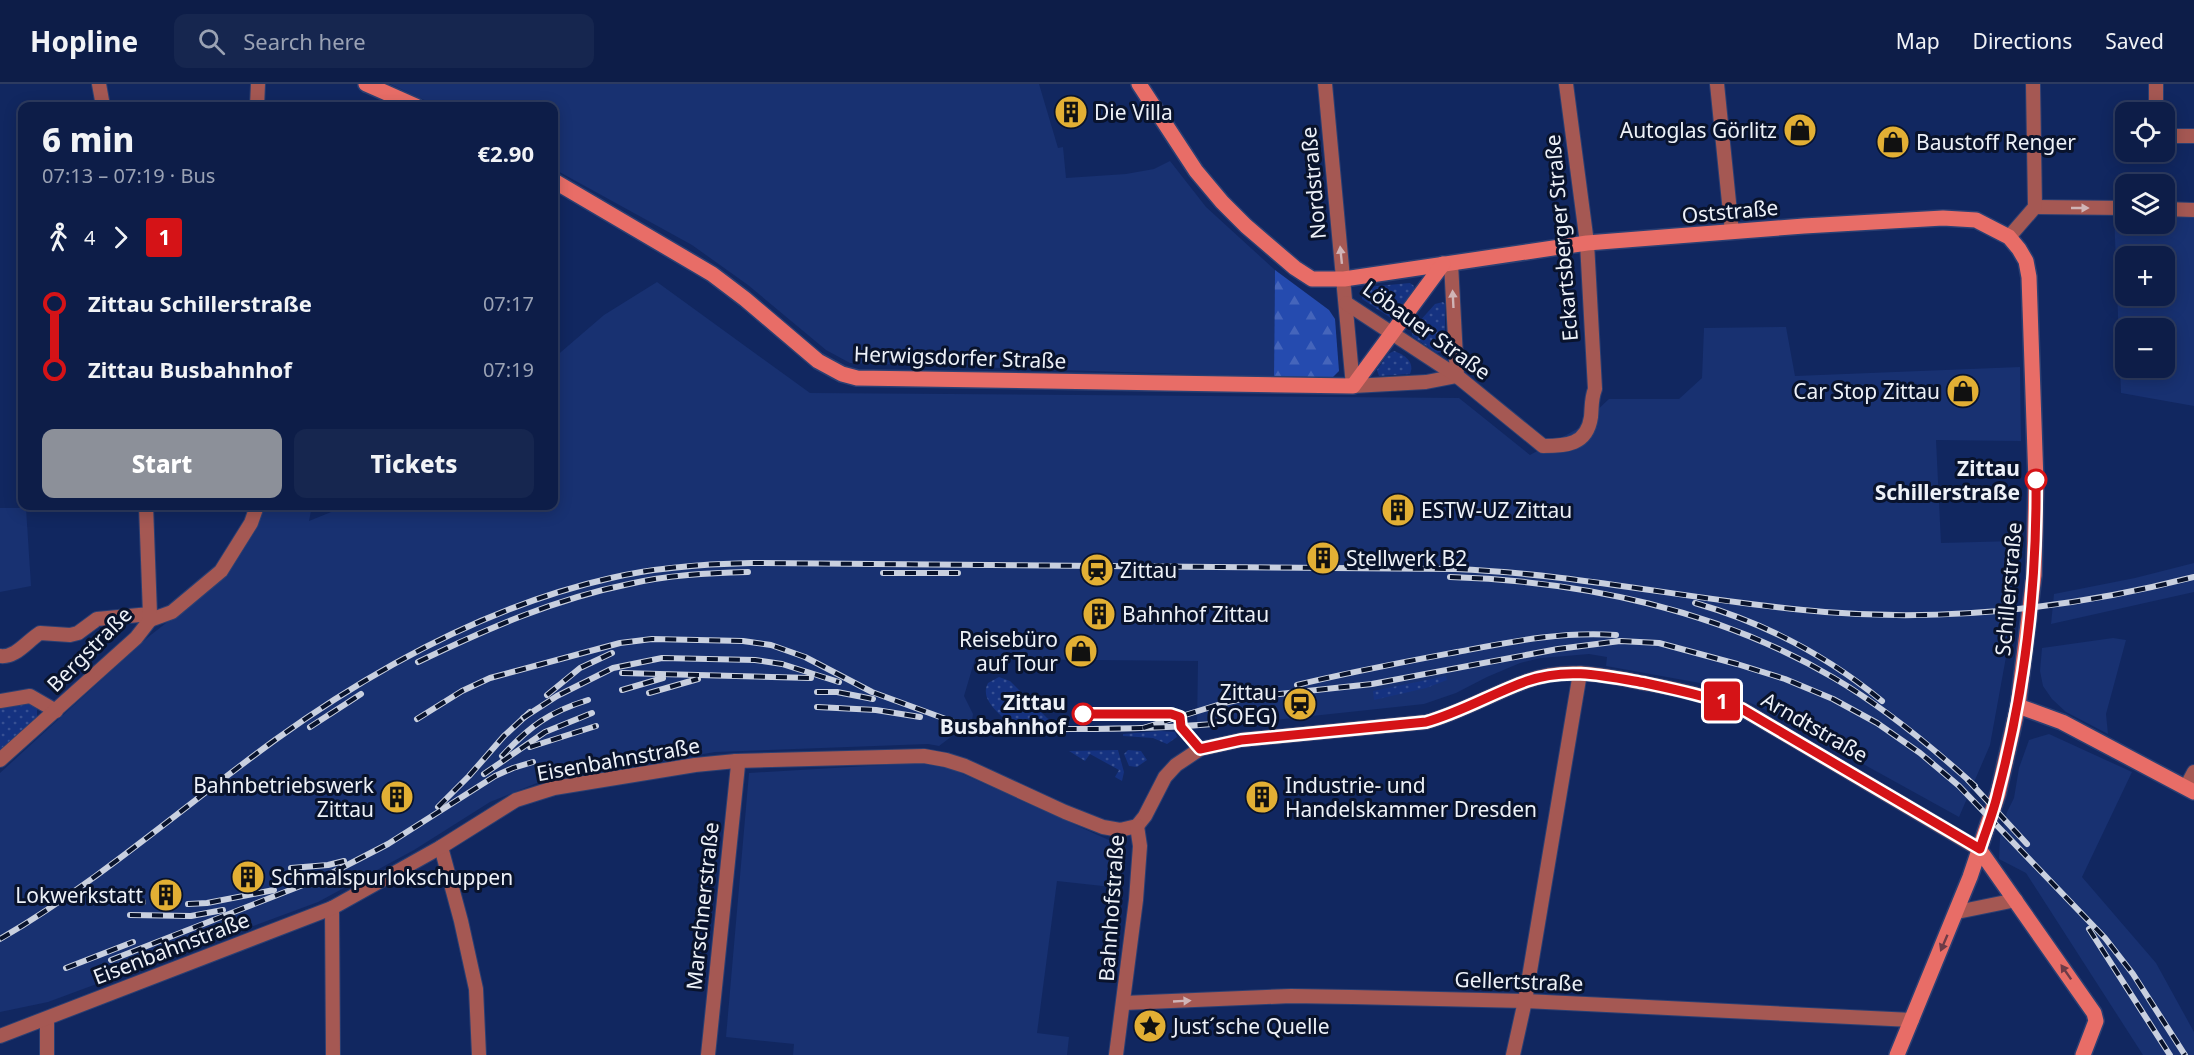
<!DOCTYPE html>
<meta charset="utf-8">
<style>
:root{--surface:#0d1d48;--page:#16264f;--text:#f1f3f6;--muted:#9aa2b4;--line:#2d3b60;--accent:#8c9099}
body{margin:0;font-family:"Noto Sans",sans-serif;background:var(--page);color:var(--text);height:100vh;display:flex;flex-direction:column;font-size:22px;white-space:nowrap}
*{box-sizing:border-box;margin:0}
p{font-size:20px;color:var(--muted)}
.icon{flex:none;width:33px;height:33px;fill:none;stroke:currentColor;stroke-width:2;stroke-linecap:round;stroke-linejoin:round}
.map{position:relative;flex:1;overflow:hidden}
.side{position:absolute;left:18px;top:18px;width:540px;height:408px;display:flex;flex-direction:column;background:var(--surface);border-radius:12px;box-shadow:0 3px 15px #0003,0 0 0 2px var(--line)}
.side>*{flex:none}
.badge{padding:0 12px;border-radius:4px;font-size:21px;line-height:39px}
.controls{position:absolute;left:2115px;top:18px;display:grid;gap:12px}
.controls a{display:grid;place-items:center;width:60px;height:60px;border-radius:12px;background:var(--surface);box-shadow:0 3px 15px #0003,0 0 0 2px var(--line);font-size:30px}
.map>.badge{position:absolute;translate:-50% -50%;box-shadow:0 0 0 3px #fff}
.legs{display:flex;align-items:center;gap:9px;height:66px;padding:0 24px;font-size:20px}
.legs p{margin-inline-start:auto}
.head{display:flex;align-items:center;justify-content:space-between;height:102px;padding:0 24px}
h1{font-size:33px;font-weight:800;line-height:45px}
.button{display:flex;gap:12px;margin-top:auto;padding:12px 24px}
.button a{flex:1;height:69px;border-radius:12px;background:var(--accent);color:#fff;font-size:24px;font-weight:800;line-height:69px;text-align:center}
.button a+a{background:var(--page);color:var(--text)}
ul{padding:0 24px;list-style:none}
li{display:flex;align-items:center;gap:21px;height:66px;font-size:22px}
li i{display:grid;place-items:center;width:9px;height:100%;margin:0 8px;background:currentColor}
li i::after{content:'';width:15px;height:15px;margin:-8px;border:4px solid;border-radius:50%;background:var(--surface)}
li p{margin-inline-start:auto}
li:first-child i{background:linear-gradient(#0000 50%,currentColor 0)}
li:last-child i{background:linear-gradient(currentColor 50%,#0000 0)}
header{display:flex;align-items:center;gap:36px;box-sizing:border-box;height:84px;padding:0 30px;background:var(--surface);border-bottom:2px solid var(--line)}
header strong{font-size:28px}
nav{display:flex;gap:33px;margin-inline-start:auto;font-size:21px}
.search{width:420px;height:54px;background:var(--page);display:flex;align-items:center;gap:15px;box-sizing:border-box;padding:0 21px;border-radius:12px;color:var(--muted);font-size:22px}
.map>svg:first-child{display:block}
.built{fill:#183171;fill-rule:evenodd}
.grass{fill:url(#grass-dots)}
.forest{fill:url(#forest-firs)}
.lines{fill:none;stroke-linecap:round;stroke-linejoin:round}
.street-casing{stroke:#2b3f72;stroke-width:16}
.secondary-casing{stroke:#2b3f72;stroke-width:18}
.street{stroke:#a55853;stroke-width:14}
.secondary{stroke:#e86d67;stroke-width:15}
.rail-casing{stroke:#c9d0df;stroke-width:6}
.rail{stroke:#09132c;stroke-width:4;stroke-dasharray:11;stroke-linecap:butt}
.oneway{fill:#d0b4b6}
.oneway2{fill:#6d3b47}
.line-1-casing{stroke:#fff;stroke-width:14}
.line-1{stroke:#d51317;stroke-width:9}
.stop-1-dot{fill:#fff;stroke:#d51317;stroke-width:3}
.labels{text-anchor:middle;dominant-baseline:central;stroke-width:6;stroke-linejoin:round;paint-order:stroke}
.poi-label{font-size:21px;fill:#edf1f8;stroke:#09132c;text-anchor:start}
.street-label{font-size:21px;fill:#edf1f8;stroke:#09132c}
.stop-label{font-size:21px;font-weight:bold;fill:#edf1f8;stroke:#09132c;text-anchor:end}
</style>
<header>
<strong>Hopline</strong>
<div class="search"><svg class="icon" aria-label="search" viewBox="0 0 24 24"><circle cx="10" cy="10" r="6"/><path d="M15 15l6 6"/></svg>Search here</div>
<nav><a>Map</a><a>Directions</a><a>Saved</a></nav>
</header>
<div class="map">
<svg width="2194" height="971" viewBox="0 0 2194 971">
<defs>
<pattern id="grass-dots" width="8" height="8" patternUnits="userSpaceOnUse" patternTransform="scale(1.5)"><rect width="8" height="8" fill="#153280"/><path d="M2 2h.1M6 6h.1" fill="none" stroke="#375093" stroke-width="1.8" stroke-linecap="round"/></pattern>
<pattern id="forest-firs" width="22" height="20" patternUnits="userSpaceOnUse" patternTransform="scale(1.5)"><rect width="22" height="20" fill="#254baf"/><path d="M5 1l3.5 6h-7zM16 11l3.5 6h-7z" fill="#4565bb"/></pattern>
</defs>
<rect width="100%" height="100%" fill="#112760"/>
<g class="built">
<path d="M390,0H1039L1058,64L1063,63L1066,94L1126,90L1154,85L1170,77L1206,123L1275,186L1274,293L850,279L826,266L748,201L692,161L554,85V22H437Z"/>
<path d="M2114,129H2125L2126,140H2164L2165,130L2194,131V322L2121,309ZM2126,172H2164V212H2126ZM2126,244H2164V284H2126Z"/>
<path d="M657,198L810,309L1459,314L1530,371L1577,345L1609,315H1679L1702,294L1704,244L1786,243L1795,292L2020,283L2021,357L1936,356L1941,459L2015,457L2008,562L1990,661L1959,733L1760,623L1700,599L1606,582L1607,573L1589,570L1541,574L1520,579L1487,593L1456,609L1424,620L1199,644L1197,643L1198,577L975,575L964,612L973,630L972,637L939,662L928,660L715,668L537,699L490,718L414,766L318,818L48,918L0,928V689L147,554L223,494L258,442L264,422H312L309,437L346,422H554V274L604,231Z"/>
<path d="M0,424H26L31,502L0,508Z"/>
<path d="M2194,479V508L2051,540L2054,510L2135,494Z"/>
<path d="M2113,554L2126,556L2106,630L2108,650L2066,628L2052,615L2043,602L2040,587L2042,564Z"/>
<path d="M2049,650L2132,688L2082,793L2156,879L2194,948V971H2143L2026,789L1999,775L2000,754L2007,728L2014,714L2019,684L2029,656Z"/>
<path d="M918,679L945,682L1122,762L1125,771L1121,804L1057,797L1037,949L1069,953L1067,971H793L794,960L726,953L749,689Z"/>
</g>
<g class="grass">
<path d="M1410,199L1414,202V206L1391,234L1362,215V208L1366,203Z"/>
<path d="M1443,218L1445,220V263L1441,268L1437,269L1412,252L1413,244L1418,247L1423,240L1419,238L1435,220Z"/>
<path d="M1394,267C1405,271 1415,278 1410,290L1379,292L1377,286L1388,270Z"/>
<path d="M1446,592L1447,596L1426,604L1374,616L1373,607Z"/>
<path d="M999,593L1010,597L1047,634L1060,641H1011C1000,630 979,616 988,599Z"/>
<path d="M23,619L33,620L37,624V633L0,666V623Z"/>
<path d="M1161,647L1175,648L1177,653L1167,660L1153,654L1123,652V650Z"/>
<path d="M1118,666L1124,688L1122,697L1115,693L1119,686L1090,670L1085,677L1069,667Z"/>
<path d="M1128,666L1141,667L1147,676L1137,683L1129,682L1124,670Z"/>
</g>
<path class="forest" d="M1275,186L1329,226L1335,235L1339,287L1332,294L1274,293Z"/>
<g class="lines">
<g class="street-casing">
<g id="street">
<path d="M99,0L103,22"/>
<path d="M1325,0L1353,302L1426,298L1457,292L1451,179"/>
<path d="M1717,0L1732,148"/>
<path d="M2156,0V28"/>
<path d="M257,22L258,0"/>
<path d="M2164,49L2168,52H2194"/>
<path d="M2035,123L2126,124"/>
<path d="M2164,125L2194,126"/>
<path d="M2009,153L2035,123L2033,0"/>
<path d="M1346,219L1457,292L1543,362C1566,362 1587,361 1591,333C1592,323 1591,315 1595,305L1587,159L1566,0"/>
<path d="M150,536L172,528L221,487L251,439L257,422"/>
<path d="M0,572C16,574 27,557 40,549L70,551L78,549L97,535L150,530"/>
<path d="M0,617L30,612L56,627"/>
<path d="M0,676L136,554L150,536V530L146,422"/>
<path d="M2186,703L2194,688"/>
<path d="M1137,742L1145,732L1165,693L1176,681L1200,665L1241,656L1426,638C1462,628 1493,609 1527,597C1568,582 1608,592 1649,600C1681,606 1712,613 1742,625L1979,765"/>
<path d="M441,763L461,837L476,905L479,971"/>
<path d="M332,824L333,971"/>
<path d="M1957,828L2016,816"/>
<path d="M1124,919L1291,912L1352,913L1525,917L1912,936"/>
<path d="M47,935V971"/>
<path d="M0,952L332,824L441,763L516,716L554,704L695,681L736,677L924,672L946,676L965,682L1065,728L1103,743L1120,746L1137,742"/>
<path d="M708,971L738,681L736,677"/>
<path d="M1116,971L1136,816L1140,762L1137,742"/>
<path d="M1513,971L1525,917L1580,589"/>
</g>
</g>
<g class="secondary-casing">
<g id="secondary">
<path d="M366,0L416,22"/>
<path d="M1139,0L1196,87L1222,118L1246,142L1295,184L1312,195H1344L1587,159L1804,142L1943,134L1976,136L2009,153L2019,165L2026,177L2029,193L2036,398L2034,491L2018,622L1998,710L1970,793L1897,971"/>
<path d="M554,97L712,190L745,215L818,277L842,290L857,294L1353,302L1443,180"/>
<path d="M2018,622L2062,638L2194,708"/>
<path d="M1979,765L2094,929L2096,937L2083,971"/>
</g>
</g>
<use href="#street" class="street"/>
<use href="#secondary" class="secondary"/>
<g class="rail-casing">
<g id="rail">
<path d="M883,489H958"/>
<path d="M1450,493C1582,497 1719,526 1834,594C1885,624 1931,662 1975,702"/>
<path d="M1695,519C1765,539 1826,571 1882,617"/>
<path d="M418,578C486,545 555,515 629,500C668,491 708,489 748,488"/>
<path d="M622,589L811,594"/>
<path d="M1297,601C1350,588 1404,578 1457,568C1510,558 1562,547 1616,551"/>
<path d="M622,606L663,594"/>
<path d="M817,608H837L873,615"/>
<path d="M649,609L698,595"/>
<path d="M547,611L580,584L612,569"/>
<path d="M1251,613L1372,600L1558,565L1620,557L1659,559L1737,580L1785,595L1833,615L1877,639L1920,669L1959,702L2105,854L2133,890L2185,971"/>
<path d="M817,623L876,626L920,633"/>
<path d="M523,634L557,612L613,584L662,574L755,576L782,580L839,598"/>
<path d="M417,635L462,607L490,594L620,559L652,555L743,557L771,561L805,573L872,608L962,641"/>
<path d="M956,640C994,648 1032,646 1070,645C1121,645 1172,644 1222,639"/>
<path d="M310,643L361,610"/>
<path d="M1143,644L1224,619L1259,611"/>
<path d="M530,663L596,642"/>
<path d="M502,672C530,642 549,628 588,616"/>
<path d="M484,690L545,648L592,629"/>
<path d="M1968,696L2027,760"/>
<path d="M438,723L469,692L504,652L530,628"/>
<path d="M291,784L328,781L344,777"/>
<path d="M120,817L143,818"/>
<path d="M188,820L207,819L274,806"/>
<path d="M130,831L191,832L223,826"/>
<path d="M2089,845L2170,971"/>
<path d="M0,855C98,798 184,722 275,656C375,584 491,521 611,494C657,483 704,480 751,479L1455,485C1580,490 1701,518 1825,528C1950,538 2073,524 2194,493"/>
<path d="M111,876L326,792L388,760L495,692L513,684L533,678"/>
<path d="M66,884L133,858"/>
</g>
</g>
<use href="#rail" class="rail"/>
</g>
<defs><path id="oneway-solid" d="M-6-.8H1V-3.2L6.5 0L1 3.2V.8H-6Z" transform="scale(1.5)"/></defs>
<g class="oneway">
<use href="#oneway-solid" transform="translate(2080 124)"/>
<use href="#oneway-solid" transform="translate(1341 171) rotate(-96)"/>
<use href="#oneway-solid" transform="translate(1453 215) rotate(-93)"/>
<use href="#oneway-solid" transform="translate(1182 917) rotate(-3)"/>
</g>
<g class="oneway2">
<use href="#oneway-solid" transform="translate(1944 859) rotate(113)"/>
<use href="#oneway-solid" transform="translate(2066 888) rotate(-125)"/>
</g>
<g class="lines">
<g class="line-1-casing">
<path id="line-1" d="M1083,630H1171L1180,633L1181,643L1200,665L1241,656L1426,638C1462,628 1493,609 1527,597C1567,583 1605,592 1645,599C1678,606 1710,613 1742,625L1980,765C1986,746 1994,727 1998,708C2025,606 2037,501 2036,396"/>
</g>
<use href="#line-1" class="line-1"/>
</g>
<defs>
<g id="building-disc" transform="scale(1.725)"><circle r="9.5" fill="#e2af34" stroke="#09132c"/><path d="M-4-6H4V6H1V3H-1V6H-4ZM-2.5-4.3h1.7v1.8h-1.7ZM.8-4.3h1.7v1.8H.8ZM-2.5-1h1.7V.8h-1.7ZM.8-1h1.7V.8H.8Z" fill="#111"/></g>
<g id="shop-disc" transform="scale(1.725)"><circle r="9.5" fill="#e2af34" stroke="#09132c"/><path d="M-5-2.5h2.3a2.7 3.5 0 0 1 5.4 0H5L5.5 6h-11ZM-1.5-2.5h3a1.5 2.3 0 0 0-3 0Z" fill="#111"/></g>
<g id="station-disc" transform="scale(1.725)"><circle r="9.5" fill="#e2af34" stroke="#09132c"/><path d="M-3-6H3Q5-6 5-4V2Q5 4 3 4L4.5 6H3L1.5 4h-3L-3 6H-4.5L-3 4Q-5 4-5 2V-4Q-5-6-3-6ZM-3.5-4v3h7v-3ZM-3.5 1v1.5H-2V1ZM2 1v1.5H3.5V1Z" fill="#111"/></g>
<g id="sight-disc" transform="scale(1.725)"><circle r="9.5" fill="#e2af34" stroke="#09132c"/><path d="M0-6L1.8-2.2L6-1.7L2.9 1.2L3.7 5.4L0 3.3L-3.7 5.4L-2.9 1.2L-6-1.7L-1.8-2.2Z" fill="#111"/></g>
</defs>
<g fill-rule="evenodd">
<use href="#building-disc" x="1071" y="28"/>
<use href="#shop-disc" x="1800" y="46"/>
<use href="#shop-disc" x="1893" y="58"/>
<use href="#shop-disc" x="1963" y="307"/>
<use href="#building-disc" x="1398" y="426"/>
<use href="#building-disc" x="1323" y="474"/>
<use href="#station-disc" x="1097" y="486"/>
<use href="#building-disc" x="1099" y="530"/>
<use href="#shop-disc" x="1081" y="567"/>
<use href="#station-disc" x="1300" y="620"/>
<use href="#building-disc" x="397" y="713"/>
<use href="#building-disc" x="1262" y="713"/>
<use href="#building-disc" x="248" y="793"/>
<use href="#building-disc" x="166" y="811"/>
<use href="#sight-disc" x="1150" y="942"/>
</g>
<g class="stop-1-dot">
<circle cx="2036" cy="396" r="10"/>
<circle cx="1083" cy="630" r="10"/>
</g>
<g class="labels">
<g class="poi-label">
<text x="1094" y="28">Die Villa</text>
<text x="1777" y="46" text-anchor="end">Autoglas Görlitz</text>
<text x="1916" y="58">Baustoff Renger</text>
<text x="1940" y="307" text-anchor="end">Car Stop Zittau</text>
<text x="1421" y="426">ESTW-UZ Zittau</text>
<text x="1346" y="474">Stellwerk B2</text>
<text x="1120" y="486">Zittau</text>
<text x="1122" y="530">Bahnhof Zittau</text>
<text x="1058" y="555" text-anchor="end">Reisebüro<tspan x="1058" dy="24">auf Tour</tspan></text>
<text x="1277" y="608" text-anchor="end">Zittau<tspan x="1277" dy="24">(SOEG)</tspan></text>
<text x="374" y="701" text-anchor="end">Bahnbetriebswerk<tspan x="374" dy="24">Zittau</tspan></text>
<text x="1285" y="701">Industrie- und<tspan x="1285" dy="24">Handelskammer Dresden</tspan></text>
<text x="271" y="793">Schmalspurlokschuppen</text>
<text x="143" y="811" text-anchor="end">Lokwerkstatt</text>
<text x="1173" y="942">Just´sche Quelle</text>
</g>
<g class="street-label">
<text transform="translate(1313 99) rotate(-95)">Nordstraße</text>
<text transform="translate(1730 127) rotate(-5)">Oststraße</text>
<text transform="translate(1561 154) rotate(-95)">Eckartsberger Straße</text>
<text transform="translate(1427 246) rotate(36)">Löbauer Straße</text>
<text transform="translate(960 273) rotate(2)">Herwigsdorfer Straße</text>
<text transform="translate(2008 505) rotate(-85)">Schillerstraße</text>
<text transform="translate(89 565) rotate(-45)">Bergstraße</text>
<text transform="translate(1815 643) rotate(30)">Arndtstraße</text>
<text transform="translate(618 675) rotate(-10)">Eisenbahnstraße</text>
<text transform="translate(702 822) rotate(-84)">Marschnerstraße</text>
<text transform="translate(1111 824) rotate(-86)">Bahnhofstraße</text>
<text transform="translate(171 864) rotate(-21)">Eisenbahnstraße</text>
<text transform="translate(1519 897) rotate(2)">Gellertstraße</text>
</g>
<g class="stop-label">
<text x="2020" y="384">Zittau<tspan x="2020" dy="24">Schillerstraße</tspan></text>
<text x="1066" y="618">Zittau<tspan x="1066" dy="24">Busbahnhof</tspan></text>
</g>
</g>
</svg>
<div class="controls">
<a><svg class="icon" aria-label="locate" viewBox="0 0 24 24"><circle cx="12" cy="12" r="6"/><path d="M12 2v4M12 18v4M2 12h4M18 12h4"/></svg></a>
<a><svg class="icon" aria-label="layers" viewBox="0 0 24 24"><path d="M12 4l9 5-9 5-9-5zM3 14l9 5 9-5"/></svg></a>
<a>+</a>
<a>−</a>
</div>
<b class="badge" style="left:1722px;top:617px;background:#d51317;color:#fff">1</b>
<section class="side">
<div class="head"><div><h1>6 min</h1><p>07:13 – 07:19 · Bus</p></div><b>€2.90</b></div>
<div class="legs"><svg class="icon" aria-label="walk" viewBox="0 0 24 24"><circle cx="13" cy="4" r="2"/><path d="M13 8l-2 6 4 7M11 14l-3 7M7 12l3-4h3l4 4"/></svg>4<svg class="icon" aria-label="forward" viewBox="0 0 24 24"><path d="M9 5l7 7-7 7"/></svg><b class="badge" style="background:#d51317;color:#fff">1</b></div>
<ul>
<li><i style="color:#d51317"></i><b>Zittau Schillerstraße</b><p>07:17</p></li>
<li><i style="color:#d51317"></i><b>Zittau Busbahnhof</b><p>07:19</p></li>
</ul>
<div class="button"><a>Start</a><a>Tickets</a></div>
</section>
</div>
